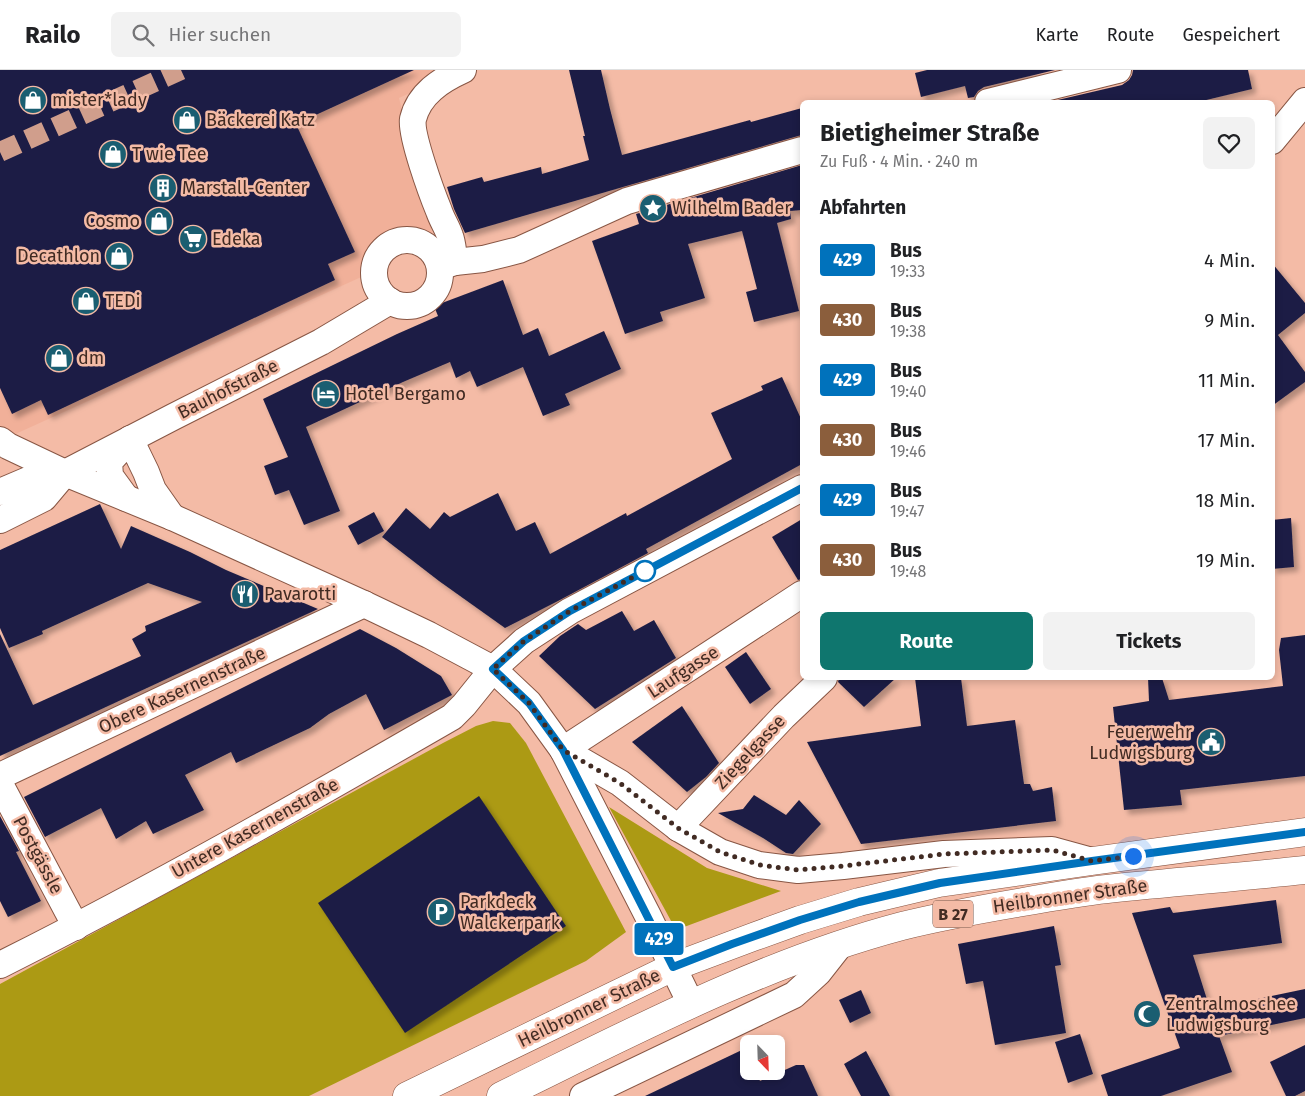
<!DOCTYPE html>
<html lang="de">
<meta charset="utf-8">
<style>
:root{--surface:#fff;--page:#f2f2f2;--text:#202124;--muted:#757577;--line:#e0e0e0;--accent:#0f766e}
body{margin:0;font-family:"Fira Sans",sans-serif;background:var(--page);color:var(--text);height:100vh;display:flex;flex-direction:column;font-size:19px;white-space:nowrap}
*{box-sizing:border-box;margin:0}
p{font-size:16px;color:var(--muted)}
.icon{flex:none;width:28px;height:28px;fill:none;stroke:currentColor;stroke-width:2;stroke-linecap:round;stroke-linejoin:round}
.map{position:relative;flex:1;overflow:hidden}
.side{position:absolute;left:800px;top:30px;width:475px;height:580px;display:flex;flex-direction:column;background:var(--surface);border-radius:8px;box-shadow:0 2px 8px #0003}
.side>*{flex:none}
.badge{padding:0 10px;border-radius:4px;font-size:18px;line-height:32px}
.needle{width:32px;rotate:157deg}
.fabs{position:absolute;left:740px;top:965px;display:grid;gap:10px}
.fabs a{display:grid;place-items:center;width:45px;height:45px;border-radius:8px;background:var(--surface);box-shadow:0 2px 8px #0003;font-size:25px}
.you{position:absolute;width:25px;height:25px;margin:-12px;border:4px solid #fff;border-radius:50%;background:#1a73e8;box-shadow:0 0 0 8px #1a73e833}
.map>.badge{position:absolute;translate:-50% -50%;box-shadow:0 0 0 2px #fff}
h2{padding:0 20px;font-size:19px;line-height:45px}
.round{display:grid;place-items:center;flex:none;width:52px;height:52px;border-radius:8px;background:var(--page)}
.head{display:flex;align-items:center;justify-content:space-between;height:85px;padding:0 20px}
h1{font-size:24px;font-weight:700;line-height:38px}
.button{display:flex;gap:10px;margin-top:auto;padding:10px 20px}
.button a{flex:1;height:58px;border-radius:8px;background:var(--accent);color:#fff;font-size:20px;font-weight:700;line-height:58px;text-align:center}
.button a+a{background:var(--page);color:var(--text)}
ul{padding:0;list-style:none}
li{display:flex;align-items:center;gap:15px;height:60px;padding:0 20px}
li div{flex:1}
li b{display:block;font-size:19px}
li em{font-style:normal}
li .badge{min-width:55px;font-weight:700;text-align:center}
header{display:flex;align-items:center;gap:30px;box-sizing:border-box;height:70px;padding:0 25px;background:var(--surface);border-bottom:1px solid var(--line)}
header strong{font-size:24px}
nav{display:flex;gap:28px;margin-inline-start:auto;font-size:18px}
.search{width:350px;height:45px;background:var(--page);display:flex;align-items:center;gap:12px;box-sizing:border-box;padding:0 18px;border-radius:8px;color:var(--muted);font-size:19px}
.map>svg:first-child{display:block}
.built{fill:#f1b099}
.green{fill:#ac9a14}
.building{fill:#1e1e45;filter:url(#shadow)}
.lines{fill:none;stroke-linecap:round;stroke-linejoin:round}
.pedestrian-tunnel{stroke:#d09e8c;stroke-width:20;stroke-dasharray:20 10;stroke-linecap:butt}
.minor-casing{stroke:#885644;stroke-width:28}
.primary-casing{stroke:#885644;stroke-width:29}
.minor{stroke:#fff;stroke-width:26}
.primary{stroke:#fff;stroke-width:28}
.line-casing{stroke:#fff;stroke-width:11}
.line{stroke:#0072bc;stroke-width:8}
.walk{stroke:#412b23;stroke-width:5;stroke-dasharray:0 9}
.stop-dot{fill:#fff;stroke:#0072bc;stroke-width:2.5}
.labels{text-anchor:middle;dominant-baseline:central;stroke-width:5;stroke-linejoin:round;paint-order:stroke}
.shield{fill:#f4bba6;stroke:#77564a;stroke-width:1}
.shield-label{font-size:16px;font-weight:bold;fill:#412b23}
.poi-label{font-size:18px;fill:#412b23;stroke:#f4bba6;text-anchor:start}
.street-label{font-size:18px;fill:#412b23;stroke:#f4bba6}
</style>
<header>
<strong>Railo</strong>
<div class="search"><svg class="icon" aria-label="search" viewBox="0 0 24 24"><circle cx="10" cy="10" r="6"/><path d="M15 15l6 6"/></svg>Hier suchen</div>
<nav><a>Karte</a><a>Route</a><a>Gespeichert</a></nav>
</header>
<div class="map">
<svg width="1305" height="1026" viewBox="0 0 1305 1026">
<defs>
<filter id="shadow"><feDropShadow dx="4.5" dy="4.5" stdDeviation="2.5" flood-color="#0004"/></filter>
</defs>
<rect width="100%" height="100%" fill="#f4bba6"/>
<path class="built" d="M0,0H460L399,28L435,174L431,175L421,169L410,167L397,168L384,174L377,182L372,193L370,203L0,371Z"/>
<g class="green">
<path d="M493,651L510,653L526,673L626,862L586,891L309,1026H0V914L443,673L476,656Z"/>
<path d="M609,737L707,798L781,821L676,860Z"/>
</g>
<g class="building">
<path d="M0,0H414L296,54L355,182L328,194L335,210L48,345L41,330L12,344L0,318Z"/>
<path d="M569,0H601L610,39L622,85L750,50L751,52L802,38V65L798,66L465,163L454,139L447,117L482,107L484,112L541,97L542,104L589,90L583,66H585Z"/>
<path d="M927,0H1055L984,17L978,21L974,27L968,28L965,16L921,27L915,3Z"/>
<path d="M1133,0H1248L1252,19L1198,32H1049L1122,15L1129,10L1132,5Z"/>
<path d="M802,95V140L790,141L791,149L777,153L799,241L754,252L746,222L757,219L742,161L688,174L705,228L660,242L663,251L625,264L592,171L639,154L636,144Z"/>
<path d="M1272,193L1305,233V243L1278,265L1305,302V312L1272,336Z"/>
<path d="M503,210L523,265L538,258L549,286L604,261L621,299L565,324L570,335L543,346L523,297L477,317L470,301L456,308L450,292L403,312L306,357L340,441L304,455L289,420L275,425L264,396L288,387L263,329L397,264L438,246L434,236Z"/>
<path d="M782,307L802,351V394L646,479L648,483L558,531L505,558L439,511L382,467L406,438L430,459L444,442L450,447L498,423L516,461L535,452L550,484L626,443L627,446L732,389L711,343L763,320L761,316Z"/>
<path d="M100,434L121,479L131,456L190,482L226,500L318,539L0,686V564L33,635L141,586L132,569L146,561L145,556L202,532L148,513L42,561L43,564L9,578L0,558V480Z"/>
<path d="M374,442L384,461L358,475L348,456Z"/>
<path d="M1291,448L1294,497L1272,499V450Z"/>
<path d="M802,449V509L798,510L772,467Z"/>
<path d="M622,541L634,561L654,550L676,588L595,639L539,586L560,566L578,554L586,560Z"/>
<path d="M360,559L396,578L441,606L452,625L384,660L366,624L329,644L310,658L236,693L231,682L185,705L204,740L153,764L146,751L116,769L101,738L45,767L24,727Z"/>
<path d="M1305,565V706L1180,720L1182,735L1124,740L1113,637L1149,631L1148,608H1162L1169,630L1283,616L1279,580L1281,568Z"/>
<path d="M746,582L771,619L750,634L725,597Z"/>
<path d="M839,608H896L864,637L838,612Z"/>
<path d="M915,608H961L967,656L1015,650L1024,714H1030L1033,721L1052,717L1056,751L861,774L807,672L921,656Z"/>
<path d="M682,636L719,693L706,707L687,722L632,672Z"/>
<path d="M754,725L786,745L799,730L821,754L793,784L786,783L763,768L718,743L743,739Z"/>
<path d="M479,726L566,856L405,963L318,833Z"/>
<path d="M0,746L19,781L16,782L41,831L8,847L0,831Z"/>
<path d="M1276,830L1282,873L1193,885L1210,939L1305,919V948L1219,966L1232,1002L1161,1026H1108L1101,1005L1180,978L1132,843L1170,837L1173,843Z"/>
<path d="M1054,856L1061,895L1055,896L1066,963L995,975L983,911L966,914L958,874Z"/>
<path d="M861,920L871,943L850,953L839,930Z"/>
<path d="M1080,964L1093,1004L1068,1013L1055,972Z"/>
<path d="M1305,975V1021L1295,1026H1286L1270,992Z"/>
<path d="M744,979L749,988V1001H755L760,1011L796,995H804L818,1026H645Z"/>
<path d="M866,981L890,1026H861L844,994Z"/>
</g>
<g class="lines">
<path class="pedestrian-tunnel" d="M0,82L181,0"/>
<g class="minor-casing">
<g id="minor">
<path d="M988,32L1118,0"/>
<path d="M1272,71L1305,31"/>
<circle cx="407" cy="203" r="33"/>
<path d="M455,192L483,189L519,180L627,131L802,80"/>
<path d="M440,197L455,192C453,184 453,174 450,166C447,157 442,150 439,141C432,124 410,64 413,49C419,24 441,10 463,0"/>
<path d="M0,370L8,376L65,403L172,447L364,534L429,565L493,599L529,633L563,680L648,846L691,934"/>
<path d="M0,422L28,410L65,403L173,347L321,272L390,231"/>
<path d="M126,428L110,406L109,392L130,369L146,402L153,420L172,447"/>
<path d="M0,450L44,428L65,403"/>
<path d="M563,680L620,713L678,758L720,782L759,795L798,800L843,796L944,784L1052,780L1092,791"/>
<path d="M563,680L802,524"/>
<path d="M0,706L364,534"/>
<path d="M0,714L76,857"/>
<path d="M678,758L784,646L824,608"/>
<path d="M0,895C154,818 303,733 452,647L464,635L493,599L524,571L570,541L802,418"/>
<path d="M583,1026L794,925L818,903L840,875"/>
</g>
</g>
<g class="primary-casing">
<g id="primary">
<path d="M407,1026L673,897L753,867L800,850L859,832L939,813L1092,791L1305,762"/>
<path d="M501,1026C630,963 762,893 902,856C942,846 982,839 1023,832C1051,827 1079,822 1107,819C1173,812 1239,807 1305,800"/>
</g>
</g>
<use href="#minor" class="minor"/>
<use href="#primary" class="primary"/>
</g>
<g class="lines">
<g class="line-casing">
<path id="line" d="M802,418L570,541L524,571L493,599L529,633L563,680L673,897L732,874L800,850L859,832L940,813L1092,791L1305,762"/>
</g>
<use href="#line" class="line"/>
<path class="walk" d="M645,501L650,498L570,541L524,571L493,599L529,633L563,680L620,713L678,758L720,782L760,795L798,800L843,796L944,784L1052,780L1092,791L1133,786"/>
</g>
<defs>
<g id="shop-disc" transform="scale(1.4375)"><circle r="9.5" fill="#1a5e71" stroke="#f4bba6"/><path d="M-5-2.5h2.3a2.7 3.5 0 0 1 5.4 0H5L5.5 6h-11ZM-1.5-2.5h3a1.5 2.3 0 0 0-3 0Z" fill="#fff"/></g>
<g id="building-disc" transform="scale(1.4375)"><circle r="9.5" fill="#1a5e71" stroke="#f4bba6"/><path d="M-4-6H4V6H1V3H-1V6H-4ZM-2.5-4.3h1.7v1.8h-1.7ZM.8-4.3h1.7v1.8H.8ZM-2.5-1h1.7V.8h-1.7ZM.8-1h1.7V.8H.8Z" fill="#fff"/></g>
<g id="sight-disc" transform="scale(1.4375)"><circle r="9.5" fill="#1a5e71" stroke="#f4bba6"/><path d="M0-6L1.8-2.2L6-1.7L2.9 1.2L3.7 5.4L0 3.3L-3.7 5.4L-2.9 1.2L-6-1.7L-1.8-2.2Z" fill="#fff"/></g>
<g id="supermarket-disc" transform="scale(1.4375)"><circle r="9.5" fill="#1a5e71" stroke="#f4bba6"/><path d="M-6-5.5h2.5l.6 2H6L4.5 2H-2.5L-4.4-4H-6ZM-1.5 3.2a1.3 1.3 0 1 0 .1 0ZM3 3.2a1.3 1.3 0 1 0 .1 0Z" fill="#fff"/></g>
<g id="hotel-disc" transform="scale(1.4375)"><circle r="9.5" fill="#1a5e71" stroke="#f4bba6"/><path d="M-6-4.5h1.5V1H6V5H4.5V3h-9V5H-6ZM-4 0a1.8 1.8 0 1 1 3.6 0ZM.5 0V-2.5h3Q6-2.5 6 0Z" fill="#fff"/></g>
<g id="restaurant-disc" transform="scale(1.4375)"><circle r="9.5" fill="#1a5e71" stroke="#f4bba6"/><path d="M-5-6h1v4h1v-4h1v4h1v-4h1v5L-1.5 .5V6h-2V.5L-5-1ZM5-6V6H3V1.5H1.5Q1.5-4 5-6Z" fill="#fff"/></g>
<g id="civic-disc" transform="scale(1.4375)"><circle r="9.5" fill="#1a5e71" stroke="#f4bba6"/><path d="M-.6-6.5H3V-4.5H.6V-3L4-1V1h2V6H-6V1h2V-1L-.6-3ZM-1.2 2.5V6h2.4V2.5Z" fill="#fff"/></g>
<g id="parking-disc" transform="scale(1.4375)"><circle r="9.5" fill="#1a5e71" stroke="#f4bba6"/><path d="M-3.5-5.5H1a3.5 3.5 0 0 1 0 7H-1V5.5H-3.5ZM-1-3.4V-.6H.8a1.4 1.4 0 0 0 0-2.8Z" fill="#fff"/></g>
<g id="mosque-disc" transform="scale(1.4375)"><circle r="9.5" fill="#1a5e71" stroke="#f4bba6"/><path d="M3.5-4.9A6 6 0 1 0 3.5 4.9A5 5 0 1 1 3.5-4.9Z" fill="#fff"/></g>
</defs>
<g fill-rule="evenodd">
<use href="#shop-disc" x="33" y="30"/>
<use href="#shop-disc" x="187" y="50"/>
<use href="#shop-disc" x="113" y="84"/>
<use href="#building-disc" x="163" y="118"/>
<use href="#sight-disc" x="653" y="138"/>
<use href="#shop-disc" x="159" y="151"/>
<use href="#supermarket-disc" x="193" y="169"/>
<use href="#shop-disc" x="119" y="186"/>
<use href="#shop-disc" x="86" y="231"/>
<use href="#shop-disc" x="59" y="288"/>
<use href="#hotel-disc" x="326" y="324"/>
<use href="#restaurant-disc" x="245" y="524"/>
<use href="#civic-disc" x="1211" y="672"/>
<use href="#parking-disc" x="441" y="842"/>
<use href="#mosque-disc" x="1147" y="944"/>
</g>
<circle class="stop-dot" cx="645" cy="501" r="10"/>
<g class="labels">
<rect class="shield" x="933" y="830.5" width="40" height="27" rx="4"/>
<g class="shield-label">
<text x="953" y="844">B 27</text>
</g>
<g class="poi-label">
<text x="52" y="30">mister*lady</text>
<text x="206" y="50">Bäckerei Katz</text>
<text x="132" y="84">T wie Tee</text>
<text x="182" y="118">Marstall-Center</text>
<text x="672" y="138">Wilhelm Bader</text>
<text x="140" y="151" text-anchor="end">Cosmo</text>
<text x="212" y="169">Edeka</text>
<text x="100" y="186" text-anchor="end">Decathlon</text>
<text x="105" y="231">TEDi</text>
<text x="78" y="288">dm</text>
<text x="345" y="324">Hotel Bergamo</text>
<text x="264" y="524">Pavarotti</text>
<text x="1192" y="662" text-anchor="end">Feuerwehr<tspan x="1192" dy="21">Ludwigsburg</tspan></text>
<text x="460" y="832">Parkdeck<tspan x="460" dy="21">Walckerpark</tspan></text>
<text x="1166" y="934">Zentralmoschee<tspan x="1166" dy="21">Ludwigsburg</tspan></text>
</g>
<g class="street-label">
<text transform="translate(228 319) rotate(-27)">Bauhofstraße</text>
<text transform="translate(683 602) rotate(-33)">Laufgasse</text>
<text transform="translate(182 620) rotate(-25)">Obere Kasernenstraße</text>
<text transform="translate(750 682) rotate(-47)">Ziegelgasse</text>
<text transform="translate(255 758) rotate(-29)">Untere Kasernenstraße</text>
<text transform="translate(38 785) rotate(62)">Postgässle</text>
<text transform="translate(1070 826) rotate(-8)">Heilbronner Straße</text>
<text transform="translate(589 938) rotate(-26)">Heilbronner Straße</text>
</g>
</g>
</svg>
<div class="fabs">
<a><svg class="needle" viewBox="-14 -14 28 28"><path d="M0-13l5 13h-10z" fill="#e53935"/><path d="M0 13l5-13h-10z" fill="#757577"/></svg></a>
</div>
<div class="you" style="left:1133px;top:786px"></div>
<b class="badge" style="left:659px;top:869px;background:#0072bc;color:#fff">429</b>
<section class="side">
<div class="head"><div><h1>Bietigheimer Straße</h1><p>Zu Fuß · 4 Min. · 240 m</p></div><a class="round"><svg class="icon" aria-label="heart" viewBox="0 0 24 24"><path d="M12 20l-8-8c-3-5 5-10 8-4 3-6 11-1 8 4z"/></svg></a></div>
<h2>Abfahrten</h2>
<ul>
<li><span class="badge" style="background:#0072bc;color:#fff">429</span><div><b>Bus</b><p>19:33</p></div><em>4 Min.</em></li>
<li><span class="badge" style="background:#8b5e3c;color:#fff">430</span><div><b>Bus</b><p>19:38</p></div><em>9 Min.</em></li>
<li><span class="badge" style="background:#0072bc;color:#fff">429</span><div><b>Bus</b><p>19:40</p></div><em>11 Min.</em></li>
<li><span class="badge" style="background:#8b5e3c;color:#fff">430</span><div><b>Bus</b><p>19:46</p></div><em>17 Min.</em></li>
<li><span class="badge" style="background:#0072bc;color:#fff">429</span><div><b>Bus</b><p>19:47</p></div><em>18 Min.</em></li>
<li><span class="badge" style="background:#8b5e3c;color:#fff">430</span><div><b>Bus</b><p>19:48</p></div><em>19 Min.</em></li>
</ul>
<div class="button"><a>Route</a><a>Tickets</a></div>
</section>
</div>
